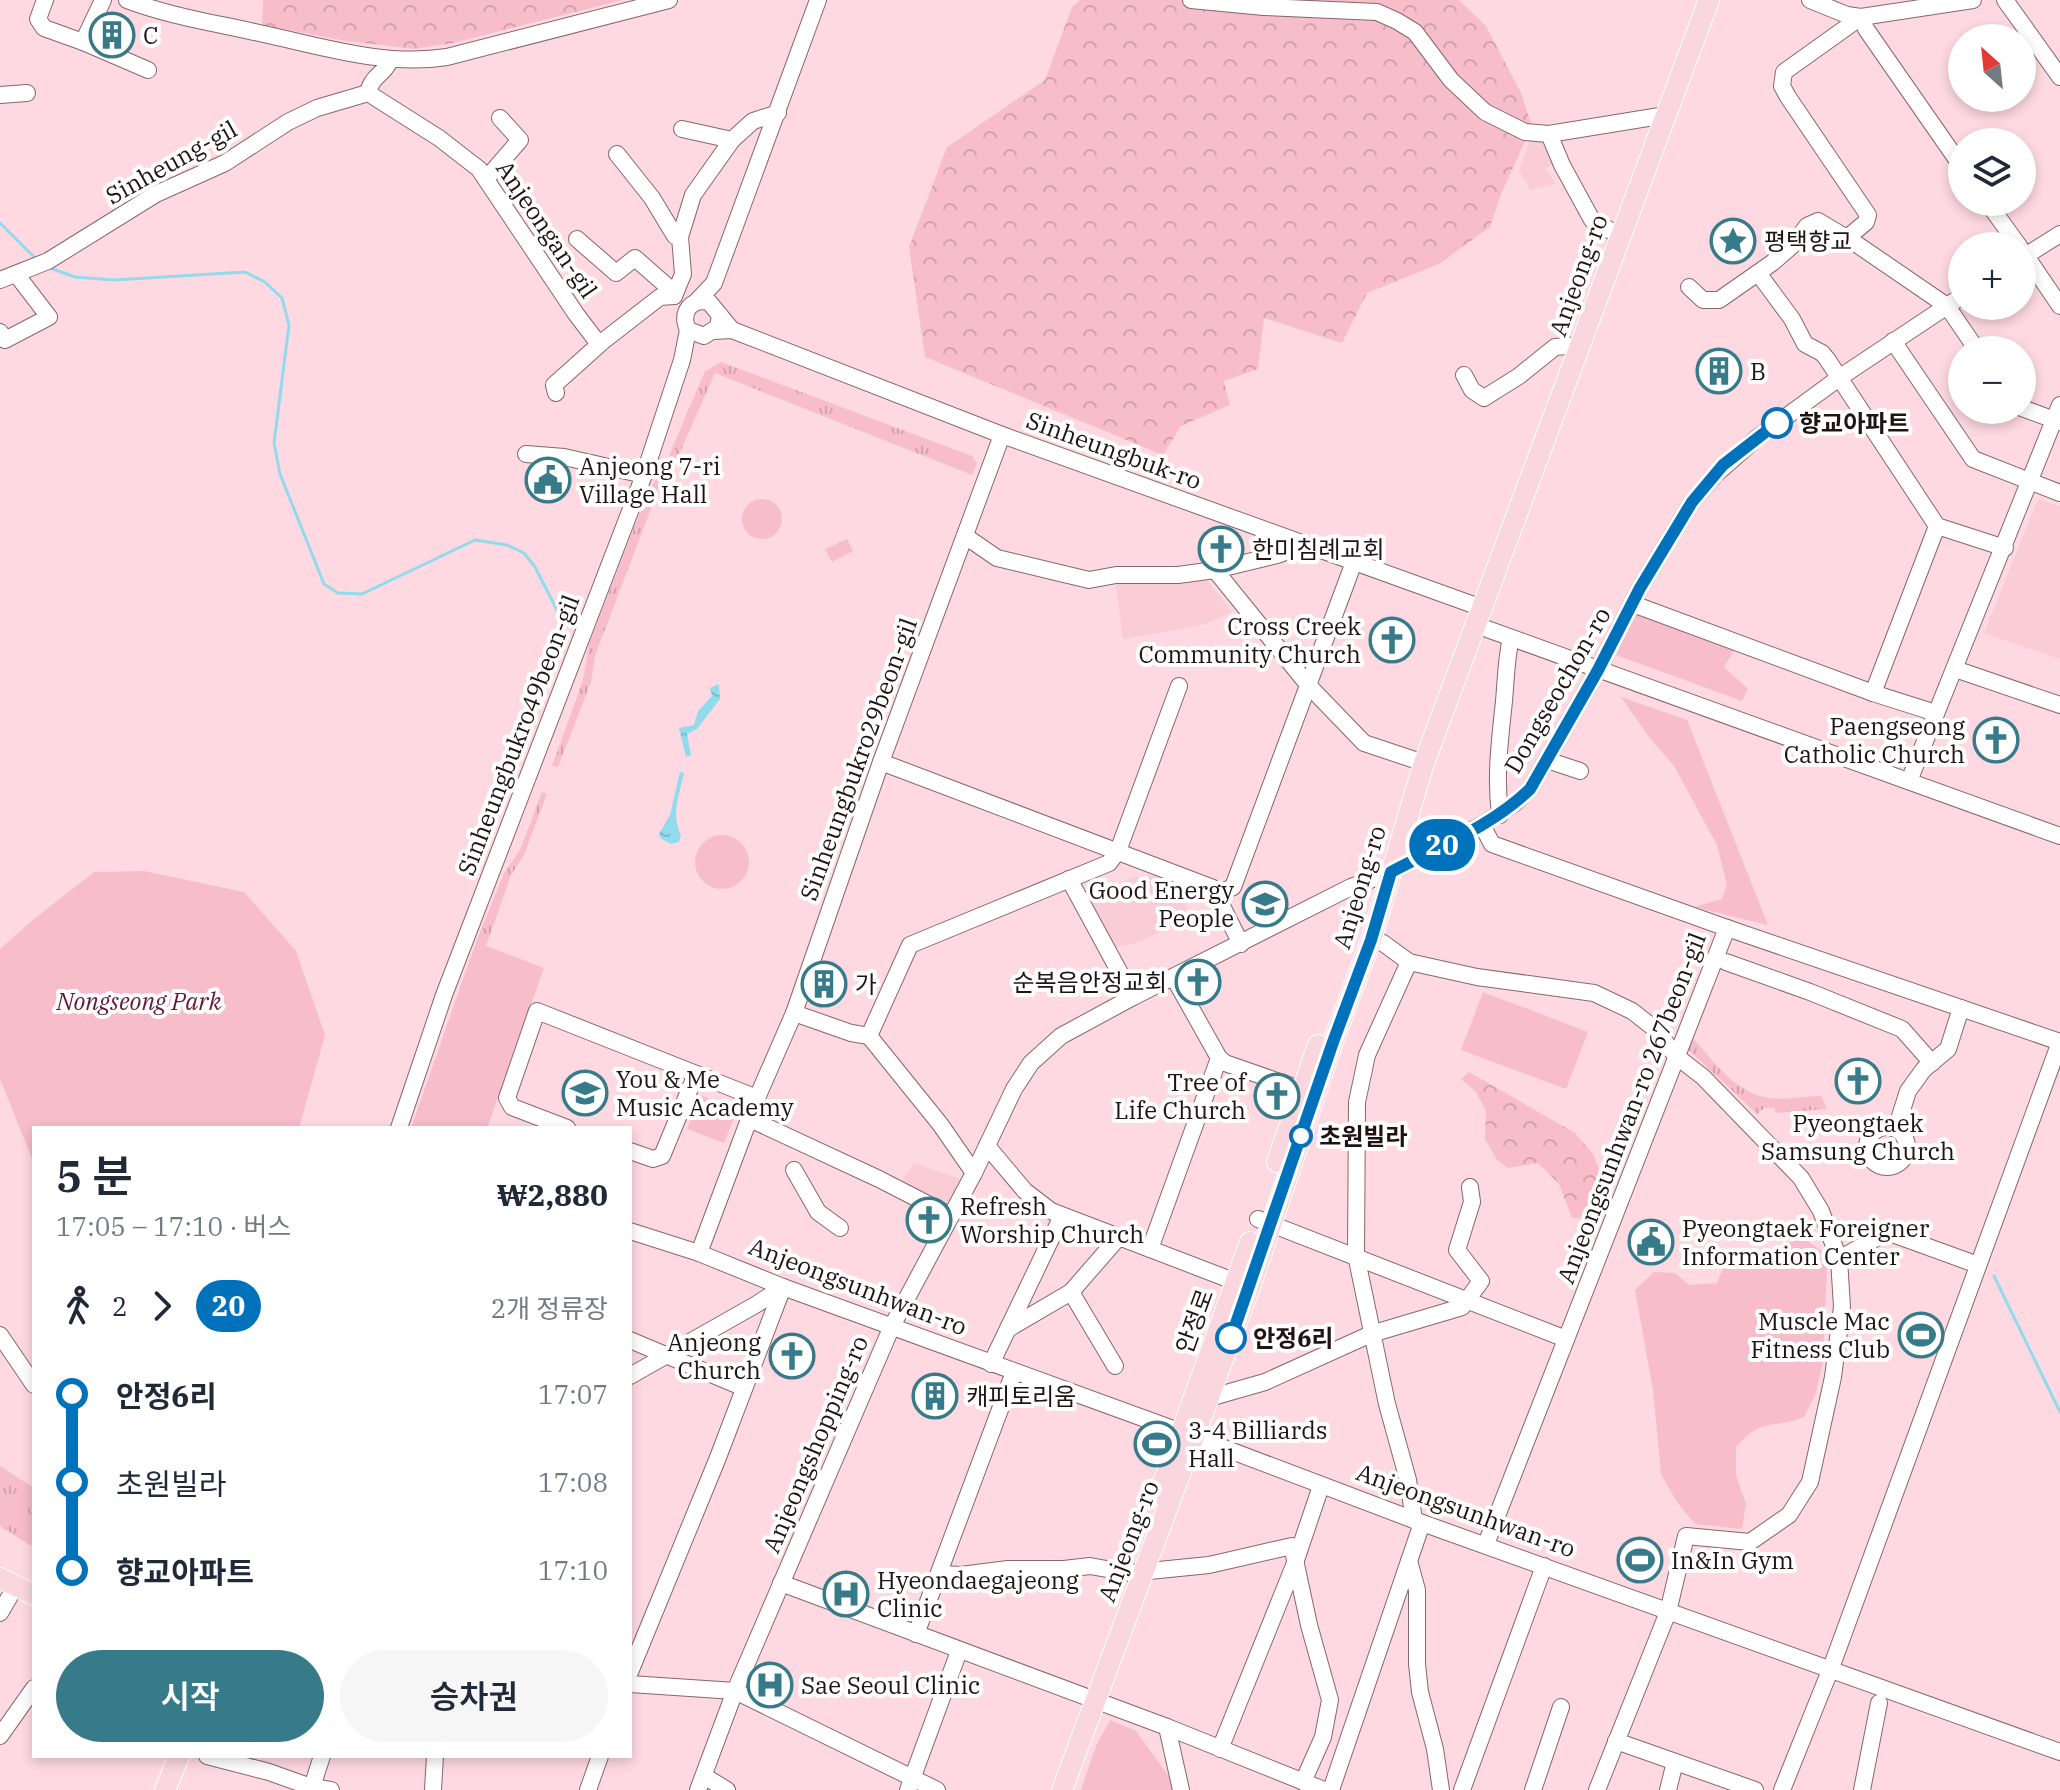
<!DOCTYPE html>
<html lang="ko">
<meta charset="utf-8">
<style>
:root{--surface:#fff;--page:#f6f6f7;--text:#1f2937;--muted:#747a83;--accent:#377b8a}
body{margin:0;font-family:"IBM Plex Serif","Noto Sans KR",serif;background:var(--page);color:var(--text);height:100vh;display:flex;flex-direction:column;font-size:30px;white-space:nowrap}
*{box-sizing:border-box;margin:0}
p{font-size:26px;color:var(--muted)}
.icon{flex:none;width:44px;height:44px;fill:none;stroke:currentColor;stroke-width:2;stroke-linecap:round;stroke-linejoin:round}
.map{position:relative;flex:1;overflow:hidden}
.drawer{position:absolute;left:32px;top:1126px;width:600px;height:632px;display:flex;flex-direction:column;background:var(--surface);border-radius:0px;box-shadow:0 4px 12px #0003}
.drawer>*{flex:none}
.badge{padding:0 16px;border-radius:26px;font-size:28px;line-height:52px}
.needle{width:52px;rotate:333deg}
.tools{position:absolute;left:1948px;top:24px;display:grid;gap:16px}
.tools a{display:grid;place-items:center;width:88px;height:88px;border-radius:50%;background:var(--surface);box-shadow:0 4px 12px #0003;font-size:40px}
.map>.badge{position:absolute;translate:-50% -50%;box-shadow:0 0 0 4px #fff}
.legs{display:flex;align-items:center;gap:12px;height:88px;padding:0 24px;font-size:26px}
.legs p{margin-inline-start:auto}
.headline{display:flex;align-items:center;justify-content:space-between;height:136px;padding:0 24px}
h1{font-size:44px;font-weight:600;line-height:60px}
.cta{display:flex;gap:16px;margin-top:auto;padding:16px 24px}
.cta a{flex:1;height:92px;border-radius:48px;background:var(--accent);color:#fff;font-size:32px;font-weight:600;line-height:92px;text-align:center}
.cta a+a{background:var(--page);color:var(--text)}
ul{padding:0 24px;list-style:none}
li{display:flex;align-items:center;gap:28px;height:88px;font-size:30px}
li i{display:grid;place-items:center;width:12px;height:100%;margin:0 10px;background:currentColor}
li i::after{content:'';width:20px;height:20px;margin:-10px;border:6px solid;border-radius:50%;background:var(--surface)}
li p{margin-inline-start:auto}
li:first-child i{background:linear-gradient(#0000 50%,currentColor 0)}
li:last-child i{background:linear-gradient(currentColor 50%,#0000 0)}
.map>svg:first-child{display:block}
.built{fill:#faccd6}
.grass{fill:url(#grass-tufts)}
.forest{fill:url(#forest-crowns)}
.park{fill:#f8bdcb}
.water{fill:url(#water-ripples)}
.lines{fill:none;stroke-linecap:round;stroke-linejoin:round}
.stream{stroke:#90dbec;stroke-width:3}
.minor-casing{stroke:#87666d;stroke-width:18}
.major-casing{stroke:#fff;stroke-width:22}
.minor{stroke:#fff;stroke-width:16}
.major{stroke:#fad6df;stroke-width:20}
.line-1-casing{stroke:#fff;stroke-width:18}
.line-1{stroke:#0072bc;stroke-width:12}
.stop-1-dot{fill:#fff;stroke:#0072bc;stroke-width:4}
.labels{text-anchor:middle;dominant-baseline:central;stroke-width:8;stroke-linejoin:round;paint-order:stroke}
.poi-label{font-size:24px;fill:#201316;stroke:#fff;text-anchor:start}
.street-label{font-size:24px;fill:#201316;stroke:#fff}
.stop-label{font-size:24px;font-weight:bold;fill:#201316;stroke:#fff;text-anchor:start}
.park-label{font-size:24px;font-style:italic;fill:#641a34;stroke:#fff}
</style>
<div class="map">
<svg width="2060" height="1790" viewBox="0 0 2060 1790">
<defs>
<pattern id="grass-tufts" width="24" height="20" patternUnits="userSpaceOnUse" patternTransform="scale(2)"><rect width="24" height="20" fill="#f8bdcb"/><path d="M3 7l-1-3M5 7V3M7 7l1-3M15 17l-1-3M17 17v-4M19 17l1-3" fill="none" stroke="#d4a2ae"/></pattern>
<pattern id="forest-crowns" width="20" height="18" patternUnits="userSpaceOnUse" patternTransform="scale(2)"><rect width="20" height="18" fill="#f8bdcb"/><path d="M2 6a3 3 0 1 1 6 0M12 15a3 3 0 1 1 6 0" fill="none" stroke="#d4a2ae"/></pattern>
<pattern id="water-ripples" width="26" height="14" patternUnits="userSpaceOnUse" patternTransform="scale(2)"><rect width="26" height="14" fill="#90dbec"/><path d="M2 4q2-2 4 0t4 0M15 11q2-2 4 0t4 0" fill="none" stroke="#7cbbca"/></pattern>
</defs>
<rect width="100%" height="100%" fill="#ffd9e1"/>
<g class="built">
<path d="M1546,139L1555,162L1546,168L1555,184L1530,190L1519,170L1530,140Z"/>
<path d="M2038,499L2060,507V659L1984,633Z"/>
<path d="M1204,576L1232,612L1202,625L1123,639L1115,579Z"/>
<path d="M1157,874L1183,885L1187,920L1136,943L1113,947L1087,901L1131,878Z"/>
<path d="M914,1163L960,1179L944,1209L900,1184Z"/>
</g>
<g class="grass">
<path d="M721,362L972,456L977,463L972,475L715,373L674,466L657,493L595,656L591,682L558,767L552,766L583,680L589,644L648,492L665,465L705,371Z"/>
<path d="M542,792L547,794L524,855L511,875L486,946L476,942L504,873L520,850Z"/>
<path d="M1691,1036C1711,1058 1733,1090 1764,1097C1781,1101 1804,1096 1821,1096L1827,1109L1776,1113L1774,1108H1764L1757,1114L1689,1050Z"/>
<path d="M0,1466L34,1488V1530L31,1546L0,1526Z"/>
</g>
<g class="forest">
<path d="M263,0H623L453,43L415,49L346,41L262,25Z"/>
<path d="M1080,0H1459L1486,26L1521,93L1532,126L1502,192L1490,227L1439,264L1367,293L1342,343L1264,318L1258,369L1224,381L1230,405L1181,426L1163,455L925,357L909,247L947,147L1045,80L1072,7Z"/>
<path d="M1469,1072L1575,1133L1593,1154L1611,1198C1601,1214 1593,1220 1572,1218L1559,1184L1538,1163L1508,1168L1497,1160L1485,1139L1486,1111L1476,1092L1461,1079Z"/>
</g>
<g class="park">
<circle cx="762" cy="519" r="20"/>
<path d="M847,539L853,551L832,562L825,549Z"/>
<path d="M1636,613L1736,647L1724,667L1748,689L1742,701L1616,655Z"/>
<path d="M1621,697L1687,720L1768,925L1694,907L1722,899L1727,885L1717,845L1674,766L1649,737Z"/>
<circle cx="722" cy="862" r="27"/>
<path d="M144,871L244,892L296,951L325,1035L299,1128H34V1164L0,1079V949L34,919L94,872Z"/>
<path d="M476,942L544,968L487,1128H411Z"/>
<path d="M1483,992L1588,1032L1566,1089L1461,1050Z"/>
<path d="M700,1095L737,1110L724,1143L687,1129Z"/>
<path d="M1803,1237L1821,1251L1827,1267L1823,1362L1816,1393L1804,1417C1771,1430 1764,1416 1736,1447V1475L1746,1504L1742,1529L1695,1524L1677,1502L1661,1474L1653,1390L1635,1290L1654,1272L1675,1273L1689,1285L1717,1283L1727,1258L1779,1247Z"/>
<path d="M1110,1720L1136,1731L1179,1790H1081L1096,1746Z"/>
</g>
<g class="water">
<path d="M719,684L720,699L697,729L687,734L691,755L686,757L679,728L694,725L698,711L712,696L710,688Z"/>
<path d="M680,772L684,773C679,796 671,814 681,835L679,842L671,844L660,838L659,834L670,815Z"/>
</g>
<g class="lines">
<g class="stream">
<path d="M0,223L37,260"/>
<path d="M50,268L75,277L114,280L245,272L265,282L282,298L289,325L274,443L280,474L324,584L338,593L362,594L475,540L507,545L524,553L535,567L557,610"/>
<path d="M1994,1276L2060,1412"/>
</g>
<g class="minor-casing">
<g id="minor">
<path d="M45,0L38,19L44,28L83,42L148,70"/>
<path d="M127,0C169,16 215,23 259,33C321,46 384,67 447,57L669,0"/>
<path d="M1191,0L1264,7L1377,12L1397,21L1415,32L1451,80L1485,112L1525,132L1549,134L1562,165L1592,220L1620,236"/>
<path d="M1810,0L1847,15L1861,17L1866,29L1962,167"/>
<path d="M2005,0L2060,77"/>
<path d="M83,42L103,0"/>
<path d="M368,93L439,138L479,169L576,314L595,339L602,342"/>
<path d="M368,93C372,74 384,76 390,60"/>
<path d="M0,95L27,93"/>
<path d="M682,129L732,140"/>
<path d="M1549,134L1666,115"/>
<path d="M617,154L652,198L675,236L680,237"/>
<path d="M487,178L520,140L500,118"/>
<path d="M1987,202L2019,246"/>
<path d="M1847,238L1866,222L1868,215L1788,97L1782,86L1784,72L1861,17L1973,0"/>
<path d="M577,239L616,273L635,258L668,287L674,296"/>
<path d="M2022,250L2060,306"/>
<path d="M2022,258L2060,234"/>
<path d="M1758,273L1792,319L1805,344L1822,353L1827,359L1937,526L1873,693"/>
<path d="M0,280L48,261L156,194L225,163L288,122L317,108L368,93"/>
<path d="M1689,287L1703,300H1719L1772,263L1794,244L1807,226L1818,221L1855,243L1947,306L1977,350"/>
<path d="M697,301L714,283L818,0"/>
<path d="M720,315L718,327L704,336L688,330C680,312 691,298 709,302L732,330"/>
<path d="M714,331L732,330L1002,435L1482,608"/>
<path d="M0,332L5,340L49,317L16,274"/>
<path d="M1893,341L1973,459L2060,493"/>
<path d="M1464,375L1472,390L1484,398L1519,376L1555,347L1580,345"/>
<path d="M556,393L554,385L602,342L660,297L674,296L683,274L680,237L693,195L732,140L753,121L778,113"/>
<path d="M2022,408L2060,422"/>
<path d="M526,454L564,457L644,475"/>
<path d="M1937,526L2005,548"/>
<path d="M965,536L997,558L1089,580L1116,575H1178L1215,570L1277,555L1304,545"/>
<path d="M1215,570L1309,686L1364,743L1424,763"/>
<path d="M1633,604L1873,693L1936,713"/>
<path d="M1476,625L2060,836"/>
<path d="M1955,669L2060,705"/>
<path d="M1547,760L1580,771"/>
<path d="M881,762L1213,888L1241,944"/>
<path d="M1909,781L2060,405"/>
<path d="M1500,815C1495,775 1500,740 1504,701C1506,679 1506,659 1511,638"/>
<path d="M1482,825L1492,844L1727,928L2060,1042"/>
<path d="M1069,879L1133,997"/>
<path d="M1216,895L1233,887L1354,562"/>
<path d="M1371,940L1383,943L1409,962L1367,1055L1357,1102L1356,1255L1387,1404L1408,1480L1414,1520"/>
<path d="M1409,962L1477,977L1594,993L1632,1011L1655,1029L1676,1056L1703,1077L1801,1178L1821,1211L1839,1259L1842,1307L1833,1377L1810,1482L1789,1515L1750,1542L1686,1536L1668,1612L1597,1790"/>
<path d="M1726,962L1810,992L1902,1029L1932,1063"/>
<path d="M794,1013L851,1033L869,1036"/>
<path d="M869,1036L910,945L1109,863L1118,851L1179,686"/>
<path d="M869,1036L940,1124L974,1173"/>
<path d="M1219,1058L1225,1063L1314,1094"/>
<path d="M750,1119L879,1179L951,1216"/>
<circle cx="1887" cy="1147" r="20"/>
<path d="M399,1128L444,995L644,475L682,360L688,330"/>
<path d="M567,1128L512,1107L507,1098L537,1011L757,1098"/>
<path d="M1896,1129L1908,1091L1924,1069L1948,1049L1961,1008"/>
<path d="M987,1146L1025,1191L1051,1211L1244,1285"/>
<path d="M630,1151L653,1159L662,1156L696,1074"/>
<path d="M794,1170L818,1212L840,1228"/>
<path d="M1258,1219L1566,1339"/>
<path d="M630,1231L699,1253L783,1287L1195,1437L1414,1520L2060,1752"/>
<path d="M1150,1249L1219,1058L1174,978"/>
<path d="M699,1253L757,1098L794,1013L881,762L1002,435"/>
<path d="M1839,1259L1887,1232L1978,1265"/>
<path d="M1071,1292L1115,1366"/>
<path d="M1008,1329L1071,1292L1118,1238"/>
<path d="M0,1335L34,1385"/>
<path d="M630,1340L744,1388"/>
<path d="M991,1364L1062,1216"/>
<path d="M630,1376L757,1304L783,1287"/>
<path d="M1201,1395L1209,1398L1265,1382L1371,1334L1462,1307L1481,1281L1457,1250L1472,1202L1470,1187"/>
<path d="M1486,1544L1727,928"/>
<path d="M1409,1561L1417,1590V1664L1420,1692L1435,1749L1441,1790"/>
<path d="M939,1574L961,1575L1008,1569H1064L1090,1566L1129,1573L1209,1565L1292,1546L1309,1625L1330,1700L1323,1737L1303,1782"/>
<path d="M781,1583L1167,1727L1324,1790"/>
<path d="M0,1613L10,1596"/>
<path d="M916,1634L1014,1372"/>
<path d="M630,1672L717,1460L783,1287"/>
<path d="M630,1684L735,1691L937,1790"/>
<path d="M1167,1727L1181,1790"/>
<path d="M0,1736L34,1688"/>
<path d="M1616,1741L1755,1790"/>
<path d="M1220,1749L1295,1563L1321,1486"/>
<path d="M207,1756L269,1772L311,1787L331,1790"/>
<path d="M704,1776L727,1790"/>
<path d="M311,1790L322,1756"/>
<path d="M433,1790L435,1756"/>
<path d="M588,1790L600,1756"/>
<path d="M698,1790L735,1691L892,1326L974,1173L1014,1089L1031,1063L1061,1036L1133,997L1351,887L1391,872L1482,825L1515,803L1530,789L1598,670L1640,588L1692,502L1716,474L1757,438L1839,378L1962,296"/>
<path d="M908,1790L959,1651"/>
<path d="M1331,1790L1422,1523"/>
<path d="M1462,1790L1544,1566"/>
<path d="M1533,1790L1561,1707"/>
<path d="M1668,1790L1675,1762"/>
<path d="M1782,1790L1831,1668L2060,1042"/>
<path d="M1862,1790L1879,1703"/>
</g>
</g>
<g class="major-casing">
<g id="major">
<path d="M1277,1162L1318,1045"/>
<path d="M1159,1494L1250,1242"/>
<path d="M0,1578L34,1595"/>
<path d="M165,1790L179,1756"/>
<path d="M1062,1790L1250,1287L1333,1042L1371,940L1424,763L1709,0"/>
</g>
</g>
<use href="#minor" class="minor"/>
<use href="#major" class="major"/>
</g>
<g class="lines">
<g class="line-1-casing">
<path id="line-1" d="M1231,1338L1333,1042L1371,940L1391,872C1438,847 1491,827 1530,789L1598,670L1640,588L1692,502L1723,465L1777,423"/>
</g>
<use href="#line-1" class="line-1"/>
</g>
<defs>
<g id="building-ring" transform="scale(2.3)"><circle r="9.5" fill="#fff" stroke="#377b8a" stroke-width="1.5"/><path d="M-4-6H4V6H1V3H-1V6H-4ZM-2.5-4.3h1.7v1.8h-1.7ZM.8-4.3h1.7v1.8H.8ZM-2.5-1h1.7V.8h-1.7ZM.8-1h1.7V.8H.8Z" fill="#377b8a"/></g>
<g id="sight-ring" transform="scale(2.3)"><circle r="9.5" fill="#fff" stroke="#377b8a" stroke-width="1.5"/><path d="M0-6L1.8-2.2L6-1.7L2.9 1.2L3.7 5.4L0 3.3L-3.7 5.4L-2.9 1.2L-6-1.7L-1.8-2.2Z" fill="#377b8a"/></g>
<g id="civic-ring" transform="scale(2.3)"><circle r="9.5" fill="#fff" stroke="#377b8a" stroke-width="1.5"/><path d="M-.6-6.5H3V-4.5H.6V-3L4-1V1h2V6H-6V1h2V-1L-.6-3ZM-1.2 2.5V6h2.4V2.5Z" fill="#377b8a"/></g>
<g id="church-ring" transform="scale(2.3)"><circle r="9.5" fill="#fff" stroke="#377b8a" stroke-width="1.5"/><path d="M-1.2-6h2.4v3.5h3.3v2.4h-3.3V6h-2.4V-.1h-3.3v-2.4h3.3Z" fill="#377b8a"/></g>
<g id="school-ring" transform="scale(2.3)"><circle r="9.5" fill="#fff" stroke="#377b8a" stroke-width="1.5"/><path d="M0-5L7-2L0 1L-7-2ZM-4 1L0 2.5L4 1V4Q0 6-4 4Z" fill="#377b8a"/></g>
<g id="stadium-ring" transform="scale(2.3)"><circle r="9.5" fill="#fff" stroke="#377b8a" stroke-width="1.5"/><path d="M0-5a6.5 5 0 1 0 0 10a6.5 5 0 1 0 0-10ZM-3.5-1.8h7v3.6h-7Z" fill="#377b8a"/></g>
<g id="hospital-ring" transform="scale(2.3)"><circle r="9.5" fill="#fff" stroke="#377b8a" stroke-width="1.5"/><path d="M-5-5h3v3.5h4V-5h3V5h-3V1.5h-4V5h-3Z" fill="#377b8a"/></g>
</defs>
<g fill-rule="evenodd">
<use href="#building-ring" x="112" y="35"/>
<use href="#sight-ring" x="1733" y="241"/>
<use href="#building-ring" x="1719" y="371"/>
<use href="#civic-ring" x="548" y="480"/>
<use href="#church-ring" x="1221" y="549"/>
<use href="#church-ring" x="1392" y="640"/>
<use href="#church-ring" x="1996" y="740"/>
<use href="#school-ring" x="1265" y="904"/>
<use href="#church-ring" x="1198" y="982"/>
<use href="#building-ring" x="824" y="984"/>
<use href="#church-ring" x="1858" y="1081"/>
<use href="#school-ring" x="585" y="1093"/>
<use href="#church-ring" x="1277" y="1096"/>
<use href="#church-ring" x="929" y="1220"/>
<use href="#civic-ring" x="1651" y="1242"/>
<use href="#stadium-ring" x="1921" y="1335"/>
<use href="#church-ring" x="792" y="1356"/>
<use href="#building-ring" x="935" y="1396"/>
<use href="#stadium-ring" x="1157" y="1444"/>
<use href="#stadium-ring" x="1640" y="1560"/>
<use href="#hospital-ring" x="846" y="1594"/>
<use href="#hospital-ring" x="770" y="1685"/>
</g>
<g class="stop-1-dot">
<circle cx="1777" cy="423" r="14"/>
<circle cx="1301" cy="1136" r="10"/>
<circle cx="1231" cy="1338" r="14"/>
</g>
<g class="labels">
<g class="poi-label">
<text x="143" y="35">C</text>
<text x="1764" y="241">평택향교</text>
<text x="1750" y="371">B</text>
<text x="579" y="466">Anjeong 7-ri<tspan x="579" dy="28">Village Hall</tspan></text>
<text x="1252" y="549">한미침례교회</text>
<text x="1361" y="626" text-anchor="end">Cross Creek<tspan x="1361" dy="28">Community Church</tspan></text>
<text x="1965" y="726" text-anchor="end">Paengseong<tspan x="1965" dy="28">Catholic Church</tspan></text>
<text x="1234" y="890" text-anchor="end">Good Energy<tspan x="1234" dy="28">People</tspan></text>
<text x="1167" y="982" text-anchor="end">순복음안정교회</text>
<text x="855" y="984">가</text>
<text x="616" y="1079">You &amp; Me<tspan x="616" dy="28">Music Academy</tspan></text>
<text x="1246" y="1082" text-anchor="end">Tree of<tspan x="1246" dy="28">Life Church</tspan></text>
<text x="1858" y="1123" text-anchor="middle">Pyeongtaek<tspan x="1858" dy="28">Samsung Church</tspan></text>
<text x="960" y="1206">Refresh<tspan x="960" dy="28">Worship Church</tspan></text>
<text x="1682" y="1228">Pyeongtaek Foreigner<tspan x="1682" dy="28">Information Center</tspan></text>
<text x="1890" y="1321" text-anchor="end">Muscle Mac<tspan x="1890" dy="28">Fitness Club</tspan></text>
<text x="761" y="1342" text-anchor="end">Anjeong<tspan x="761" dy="28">Church</tspan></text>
<text x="966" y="1396">캐피토리움</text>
<text x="1188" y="1430">3-4 Billiards<tspan x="1188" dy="28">Hall</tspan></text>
<text x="1671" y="1560">In&amp;In Gym</text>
<text x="877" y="1580">Hyeondaegajeong<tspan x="877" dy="28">Clinic</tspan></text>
<text x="801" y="1685">Sae Seoul Clinic</text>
</g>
<g class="street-label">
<text transform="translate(171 162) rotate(-29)">Sinheung-gil</text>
<text transform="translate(547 229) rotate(56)">Anjeongan-gil</text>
<text transform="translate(1578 275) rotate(-70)">Anjeong-ro</text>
<text transform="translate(1114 450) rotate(20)">Sinheungbuk-ro</text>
<text transform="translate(1557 690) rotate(-60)">Dongseochon-ro</text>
<text transform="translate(518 735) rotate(-69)">Sinheungbukro49beon-gil</text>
<text transform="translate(858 759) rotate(-70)">Sinheungbukro29beon-gil</text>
<text transform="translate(1359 887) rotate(-73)">Anjeong-ro</text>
<text transform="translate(1631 1108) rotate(-69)">Anjeongsunhwan-ro 267beon-gil</text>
<text transform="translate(858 1286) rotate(21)">Anjeongsunhwan-ro</text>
<text transform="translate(1194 1321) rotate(-70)">안정로</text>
<text transform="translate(815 1444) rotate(-67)">Anjeongshopping-ro</text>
<text transform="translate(1466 1510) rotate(20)">Anjeongsunhwan-ro</text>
<text transform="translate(1128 1541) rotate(-69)">Anjeong-ro</text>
</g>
<g class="stop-label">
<text x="1799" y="423">향교아파트</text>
<text x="1319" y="1136">초원빌라</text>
<text x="1253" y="1338">안정6리</text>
</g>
<g class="park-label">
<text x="139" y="1001">Nongseong Park</text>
</g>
</g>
</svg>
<div class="tools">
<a><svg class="needle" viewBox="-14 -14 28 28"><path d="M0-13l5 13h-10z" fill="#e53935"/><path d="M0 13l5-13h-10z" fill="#747a83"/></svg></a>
<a><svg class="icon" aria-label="layers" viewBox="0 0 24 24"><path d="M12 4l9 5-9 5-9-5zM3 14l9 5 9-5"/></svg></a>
<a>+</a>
<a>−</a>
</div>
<b class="badge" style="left:1442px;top:845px;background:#0072bc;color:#fff">20</b>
<section class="drawer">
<div class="headline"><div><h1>5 분</h1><p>17:05 – 17:10 · 버스</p></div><b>₩2,880</b></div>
<div class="legs"><svg class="icon" aria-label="walk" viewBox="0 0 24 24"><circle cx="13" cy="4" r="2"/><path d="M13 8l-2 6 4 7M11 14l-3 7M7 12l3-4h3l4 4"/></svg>2<svg class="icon" aria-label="forward" viewBox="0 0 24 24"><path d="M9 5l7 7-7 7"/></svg><b class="badge" style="background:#0072bc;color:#fff">20</b><p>2개 정류장</p></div>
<ul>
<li><i style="color:#0072bc"></i><b>안정6리</b><p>17:07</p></li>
<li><i style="color:#0072bc"></i><span>초원빌라</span><p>17:08</p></li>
<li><i style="color:#0072bc"></i><b>향교아파트</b><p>17:10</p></li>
</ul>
<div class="cta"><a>시작</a><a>승차권</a></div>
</section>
</div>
